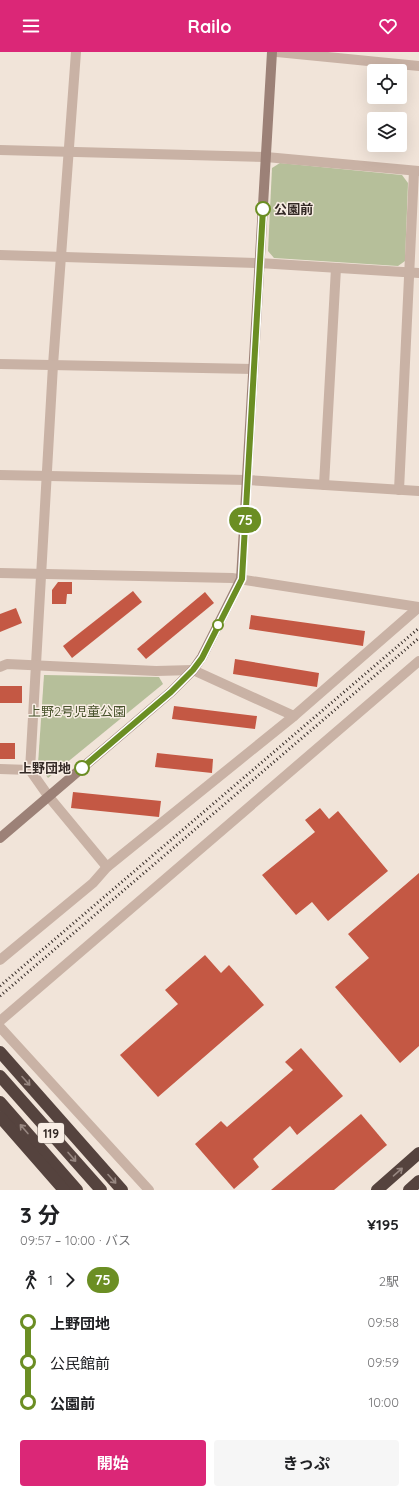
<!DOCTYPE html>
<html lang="ja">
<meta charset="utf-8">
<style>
:root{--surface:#fff;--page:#f6f6f6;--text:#202124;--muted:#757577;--accent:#db2777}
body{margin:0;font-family:Quicksand,"Noto Sans JP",sans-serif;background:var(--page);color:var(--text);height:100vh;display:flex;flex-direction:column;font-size:15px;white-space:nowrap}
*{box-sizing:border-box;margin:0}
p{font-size:13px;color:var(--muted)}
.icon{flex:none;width:22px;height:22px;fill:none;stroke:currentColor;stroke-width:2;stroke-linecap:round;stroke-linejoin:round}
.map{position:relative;height:1138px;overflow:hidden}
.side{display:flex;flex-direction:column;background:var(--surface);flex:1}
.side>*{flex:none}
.badge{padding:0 8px;border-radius:13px;font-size:14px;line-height:26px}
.fabs{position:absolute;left:367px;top:12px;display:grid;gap:8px}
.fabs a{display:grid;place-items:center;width:40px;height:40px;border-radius:4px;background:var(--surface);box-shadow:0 4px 16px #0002;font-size:20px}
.map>.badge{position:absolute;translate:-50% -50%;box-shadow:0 0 0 2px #fff}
.legs{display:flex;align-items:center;gap:6px;height:44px;padding:0 20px;font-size:13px}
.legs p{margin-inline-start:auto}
.overview{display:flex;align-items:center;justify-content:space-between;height:68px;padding:0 20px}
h1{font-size:22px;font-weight:700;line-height:30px}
.action{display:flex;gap:8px;margin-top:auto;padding:8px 20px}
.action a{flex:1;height:46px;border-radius:4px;background:var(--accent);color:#fff;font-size:16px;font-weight:700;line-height:46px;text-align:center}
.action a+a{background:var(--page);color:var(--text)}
ul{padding:0 20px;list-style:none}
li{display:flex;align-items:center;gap:14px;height:40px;font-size:15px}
li i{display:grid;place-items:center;width:6px;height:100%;margin:0 5px;background:currentColor}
li i::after{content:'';width:10px;height:10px;margin:-5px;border:3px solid;border-radius:50%;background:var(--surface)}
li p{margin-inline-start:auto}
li:first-child i{background:linear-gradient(#0000 50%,currentColor 0)}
li:last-child i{background:linear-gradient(currentColor 50%,#0000 0)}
header{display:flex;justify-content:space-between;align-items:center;height:52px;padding:0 20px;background:var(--accent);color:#fff;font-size:18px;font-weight:700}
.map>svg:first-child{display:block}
.green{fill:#b6bf9a}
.building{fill:#c45844}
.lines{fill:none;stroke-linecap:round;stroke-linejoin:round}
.street{stroke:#c9b2a5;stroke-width:10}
.secondary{stroke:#9c8177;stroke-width:10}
.highway{stroke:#55433e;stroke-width:12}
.rail{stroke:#342a26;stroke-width:3;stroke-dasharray:1 3;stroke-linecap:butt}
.oneway{stroke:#978781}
.line-1-casing{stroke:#fff;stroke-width:9}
.line-1{stroke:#6b8e23;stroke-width:6}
.stop-1-dot{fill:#fff;stroke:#6b8e23;stroke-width:2}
.labels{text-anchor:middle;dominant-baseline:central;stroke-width:3;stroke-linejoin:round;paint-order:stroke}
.shield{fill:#f9eee5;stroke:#6f655f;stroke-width:1}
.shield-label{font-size:12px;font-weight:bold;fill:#342a26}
.stop-label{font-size:13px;font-weight:bold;fill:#342a26;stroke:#f9eee5;text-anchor:start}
.park-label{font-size:13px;fill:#47522b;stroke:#f9eee5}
</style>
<header><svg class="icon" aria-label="menu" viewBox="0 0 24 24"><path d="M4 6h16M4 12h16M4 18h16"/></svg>Railo<svg class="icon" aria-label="heart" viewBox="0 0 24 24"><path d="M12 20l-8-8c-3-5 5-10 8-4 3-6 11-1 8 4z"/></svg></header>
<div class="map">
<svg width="419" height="1138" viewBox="0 0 419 1138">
<rect width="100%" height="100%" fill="#f1e4d9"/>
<g class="green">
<path d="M280,111L402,123L408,131L405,209L398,214L274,206L268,199L272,116Z"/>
<path d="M44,623L159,625L163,632L48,726L38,712Z"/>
</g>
<g class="building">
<path d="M58,530H72V542H67L66,552H52V538Z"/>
<path d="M133,539L142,550L72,606L63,594Z"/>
<path d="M205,540L214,551L146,607L137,597Z"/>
<path d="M16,556L22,571L0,580V562Z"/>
<path d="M251,563L365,579L363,594L249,577Z"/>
<path d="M235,607L319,621L317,635L233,622Z"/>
<rect x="0" y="634" width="22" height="17"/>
<path d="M174,654L257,664L255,677L172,667Z"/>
<rect x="0" y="691" width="15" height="16"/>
<path d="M157,701L213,707L212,721L155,715Z"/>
<path d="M73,740L161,749L159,765L71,756Z"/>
<path d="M320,756L329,767L338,759L388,819L328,869L312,850L296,863L262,823L315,780L305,768Z"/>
<path d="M419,821V994L400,1011L335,935L369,906L348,882Z"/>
<path d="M205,903L221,921L229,913L264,953L158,1045L120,1003L178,952L165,938Z"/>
<path d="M301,996L343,1044L297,1083L290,1074L253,1107L259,1115L234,1137L195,1092L221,1069L227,1075L293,1018L285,1010Z"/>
<path d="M361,1062L387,1093L334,1138H271Z"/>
</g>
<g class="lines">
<g class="street">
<path d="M76,0L53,313L30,718L49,745L107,815"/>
<path d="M277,0L419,14"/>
<path d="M0,98L266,105L419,119"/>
<path d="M0,203L259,211L419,221"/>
<path d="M0,312L253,317"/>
<path d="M0,423L247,428L419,439"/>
<path d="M324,433L336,216"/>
<path d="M399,438L414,119"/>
<path d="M0,521L232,526L419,555"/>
<path d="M0,615L7,612L156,619L193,618L294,664"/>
<path d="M0,717L30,718"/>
<path d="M0,908L93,831L107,815L294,664L419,555"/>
<path d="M0,969L419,609"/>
<path d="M0,975L149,1138"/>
</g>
<path class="secondary" d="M0,786L171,640L193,618L202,605L241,527L272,0"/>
<g class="highway">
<path d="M0,1000L122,1138"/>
<path d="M0,1024L101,1138"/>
<path d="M0,1050L77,1138"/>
<path d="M0,1065L64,1138"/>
<path d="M377,1138L419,1101"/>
<path d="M409,1138L419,1129"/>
</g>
<g class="rail">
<path d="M0,934L419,576"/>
<path d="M0,944L419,586"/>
</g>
</g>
<defs><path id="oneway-shaft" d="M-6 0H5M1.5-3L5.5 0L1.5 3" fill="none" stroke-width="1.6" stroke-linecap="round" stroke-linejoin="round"/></defs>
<g class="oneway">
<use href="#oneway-shaft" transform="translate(26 1029) rotate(48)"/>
<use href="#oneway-shaft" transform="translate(24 1077) rotate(-131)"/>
<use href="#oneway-shaft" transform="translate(72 1105) rotate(49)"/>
<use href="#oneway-shaft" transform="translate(398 1120) rotate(-41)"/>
<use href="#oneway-shaft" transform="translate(112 1127) rotate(48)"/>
</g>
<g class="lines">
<g class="line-1-casing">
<path id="line-1" d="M82,716L171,640L193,618L202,606L242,527L263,157"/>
</g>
<use href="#line-1" class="line-1"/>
</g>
<g class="stop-1-dot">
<circle cx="263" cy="157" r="7"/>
<circle cx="218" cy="573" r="5"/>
<circle cx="82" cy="716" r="7"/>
</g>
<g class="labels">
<rect class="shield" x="38" y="1071" width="26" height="20" rx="3"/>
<g class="shield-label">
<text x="51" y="1081">119</text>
</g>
<g class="stop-label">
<text x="274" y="157">公園前</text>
<text x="71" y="716" text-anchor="end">上野団地</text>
</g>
<g class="park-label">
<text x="77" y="659">上野2号児童公園</text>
</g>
</g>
</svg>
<div class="fabs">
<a><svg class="icon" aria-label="locate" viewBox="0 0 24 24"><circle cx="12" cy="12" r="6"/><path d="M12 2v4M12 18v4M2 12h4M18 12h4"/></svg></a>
<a><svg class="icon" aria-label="layers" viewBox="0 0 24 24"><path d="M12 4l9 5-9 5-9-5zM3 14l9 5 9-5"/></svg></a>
</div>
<b class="badge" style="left:245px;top:468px;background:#6b8e23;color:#fff">75</b>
</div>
<section class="side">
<div class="overview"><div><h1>3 分</h1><p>09:57 – 10:00 · バス</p></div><b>¥195</b></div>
<div class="legs"><svg class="icon" aria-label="walk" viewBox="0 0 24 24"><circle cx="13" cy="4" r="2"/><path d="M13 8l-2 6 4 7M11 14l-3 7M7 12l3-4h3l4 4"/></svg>1<svg class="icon" aria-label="forward" viewBox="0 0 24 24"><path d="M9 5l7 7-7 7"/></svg><b class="badge" style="background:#6b8e23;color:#fff">75</b><p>2駅</p></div>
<ul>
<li><i style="color:#6b8e23"></i><b>上野団地</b><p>09:58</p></li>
<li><i style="color:#6b8e23"></i><span>公民館前</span><p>09:59</p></li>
<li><i style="color:#6b8e23"></i><b>公園前</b><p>10:00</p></li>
</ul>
<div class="action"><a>開始</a><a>きっぷ</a></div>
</section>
